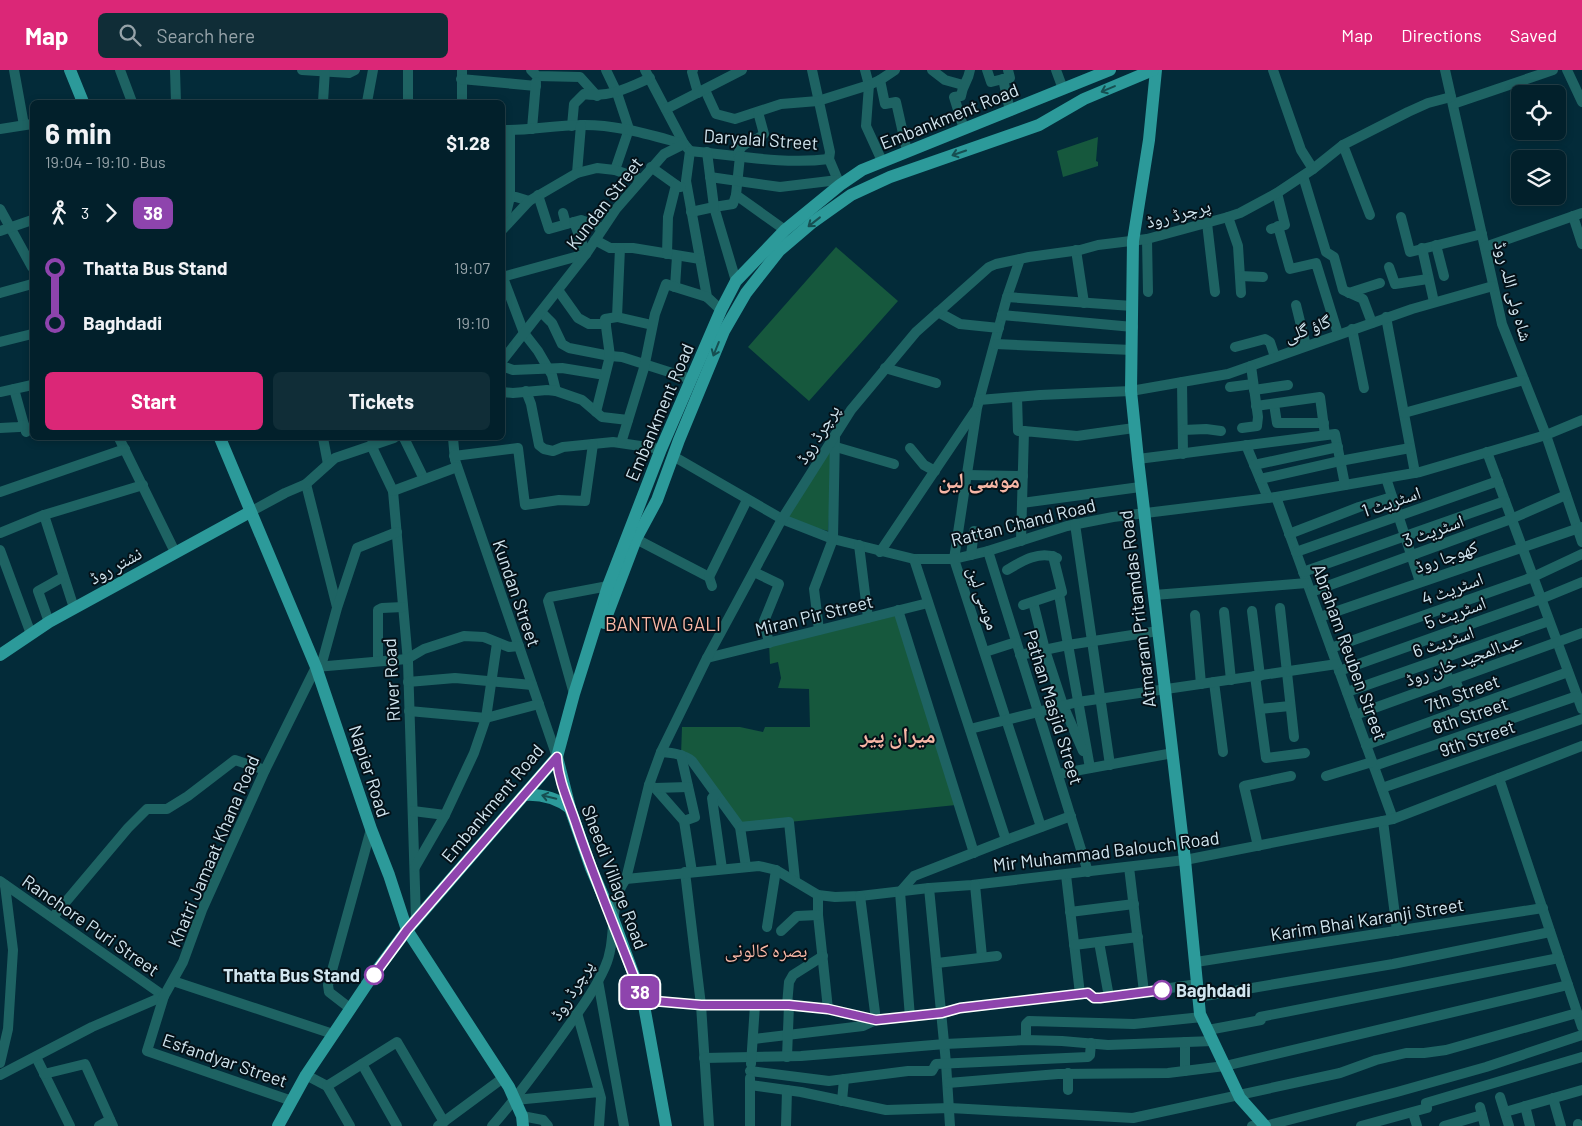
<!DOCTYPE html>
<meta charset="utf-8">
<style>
:root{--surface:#02202b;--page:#102d37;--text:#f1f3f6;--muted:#96a3a9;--line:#233e47;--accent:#db2777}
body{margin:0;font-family:Barlow,"Noto Naskh Arabic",sans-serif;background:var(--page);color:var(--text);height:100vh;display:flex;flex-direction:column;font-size:19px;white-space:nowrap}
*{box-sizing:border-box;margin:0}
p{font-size:16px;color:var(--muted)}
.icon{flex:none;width:28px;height:28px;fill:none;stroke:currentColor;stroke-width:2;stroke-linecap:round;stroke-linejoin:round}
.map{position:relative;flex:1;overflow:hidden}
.details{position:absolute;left:30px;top:30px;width:475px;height:340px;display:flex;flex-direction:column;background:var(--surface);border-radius:8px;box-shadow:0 2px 8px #0003,0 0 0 1px var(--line)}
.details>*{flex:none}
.badge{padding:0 10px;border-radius:8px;font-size:18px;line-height:32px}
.tools{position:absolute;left:1511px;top:15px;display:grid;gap:10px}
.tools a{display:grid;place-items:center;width:55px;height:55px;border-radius:8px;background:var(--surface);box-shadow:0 2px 8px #0003,0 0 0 1px var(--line);font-size:25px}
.map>.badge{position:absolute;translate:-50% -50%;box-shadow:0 0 0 2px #fff}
.legs{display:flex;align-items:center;gap:8px;height:55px;padding:0 15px;font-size:16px}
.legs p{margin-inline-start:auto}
.overview{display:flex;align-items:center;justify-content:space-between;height:85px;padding:0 15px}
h1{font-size:28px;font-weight:700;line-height:38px}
.primary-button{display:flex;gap:10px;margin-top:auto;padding:10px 15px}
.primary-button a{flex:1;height:58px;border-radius:8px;background:var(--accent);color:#fff;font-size:20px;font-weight:700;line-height:58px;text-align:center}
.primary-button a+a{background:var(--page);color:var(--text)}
ul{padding:0 15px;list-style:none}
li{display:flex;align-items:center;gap:18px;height:55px;font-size:19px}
li i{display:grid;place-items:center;width:8px;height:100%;margin:0 6px;background:currentColor}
li i::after{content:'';width:12px;height:12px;margin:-6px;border:4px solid;border-radius:50%;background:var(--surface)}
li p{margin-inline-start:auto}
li:first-child i{background:linear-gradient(#0000 50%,currentColor 0)}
li:last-child i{background:linear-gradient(currentColor 50%,#0000 0)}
header{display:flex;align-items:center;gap:30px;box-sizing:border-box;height:70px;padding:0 25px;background:var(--accent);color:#fff}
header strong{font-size:24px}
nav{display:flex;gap:28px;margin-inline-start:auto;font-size:18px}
.search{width:350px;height:45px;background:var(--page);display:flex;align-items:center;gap:12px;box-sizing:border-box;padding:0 18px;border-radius:8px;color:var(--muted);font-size:19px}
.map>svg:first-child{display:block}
.green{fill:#16583d}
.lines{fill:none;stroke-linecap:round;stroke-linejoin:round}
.minor{stroke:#1e6363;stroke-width:10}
.major{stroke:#2c9a9a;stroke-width:12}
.oneway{stroke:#164f52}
.line-1-casing{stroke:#fff;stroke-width:11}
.line-1{stroke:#8e44ad;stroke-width:8}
.stop-1-dot{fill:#fff;stroke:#8e44ad;stroke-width:2.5}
.labels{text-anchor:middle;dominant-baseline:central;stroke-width:4;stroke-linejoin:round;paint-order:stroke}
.street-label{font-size:18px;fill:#d1e5ef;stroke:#041118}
.stop-label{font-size:18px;font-weight:bold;fill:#d1e5ef;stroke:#041118;text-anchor:end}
.neighbourhood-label{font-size:19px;fill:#f8b7a6;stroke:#041118}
.district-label{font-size:22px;font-weight:bold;fill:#f8b7a6;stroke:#041118}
</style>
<header>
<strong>Map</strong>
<div class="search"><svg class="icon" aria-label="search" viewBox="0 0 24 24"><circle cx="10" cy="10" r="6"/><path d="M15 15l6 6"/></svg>Search here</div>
<nav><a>Map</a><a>Directions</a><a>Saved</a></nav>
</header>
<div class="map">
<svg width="1582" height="1056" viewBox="0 0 1582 1056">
<rect width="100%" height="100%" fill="#032b39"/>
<g class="green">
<path d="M1098,67L1096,91L1098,92V96L1063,107L1057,81Z"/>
<path d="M836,177L898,231L809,331L748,277Z"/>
<path d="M835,365L828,461L782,449Z"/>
<path d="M898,540L956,735L740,757L681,685L682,657H740L763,662L765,657H810L809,619L778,618L781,608L778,592L770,594L769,573Z"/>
</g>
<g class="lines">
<g class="minor">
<path d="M14,0L24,55"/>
<path d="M120,0L132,32"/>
<path d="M175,0L176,32"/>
<path d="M302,0L349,3L355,0"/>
<path d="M462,0V32"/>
<path d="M531,0L537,6L580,7L597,26"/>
<path d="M606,0L617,23L629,59L615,100"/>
<path d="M645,0L684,74L690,81L686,111L707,227L721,240"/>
<path d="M693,0L692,2L698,23"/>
<path d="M812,0L830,82L829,89L840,115"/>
<path d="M865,0L869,15L866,56L882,91"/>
<path d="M932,0L945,10L963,15"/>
<path d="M987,0L991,12L1003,9"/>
<path d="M1008,0L1010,8L1003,9L1010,41"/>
<path d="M1056,0L1063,19"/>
<path d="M1273,0L1301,80L1313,99"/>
<path d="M1445,0L1502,254L1546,365L1582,472"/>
<path d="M1567,0L1582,32"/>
<path d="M461,9L536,16"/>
<path d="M880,10L885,34L896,32L907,81"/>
<path d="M705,20L716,44L735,49L781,34L818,31L869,15L880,10L895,0"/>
<path d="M323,32L325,0"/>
<path d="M367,32L373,0"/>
<path d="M408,32V0"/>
<path d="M1453,34L1553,0"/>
<path d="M666,39L742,0"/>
<path d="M572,56L574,34L584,24C609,28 628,18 650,8"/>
<path d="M0,59L32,54"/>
<path d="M532,59L536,12"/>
<path d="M964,59L954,27L961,26C963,13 968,12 970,0"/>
<path d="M502,60C529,61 554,55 580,55C616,54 650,65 684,74"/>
<path d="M1343,75L1370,145"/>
<path d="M690,81C735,85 784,95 829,89"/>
<path d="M738,86C739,71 755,73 764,64L758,42"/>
<path d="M740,86L736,125L785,160"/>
<path d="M651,97L679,117H681"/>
<path d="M577,103L581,55"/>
<path d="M1303,106L1326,182L1334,187L1343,220L1363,229L1372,253"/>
<path d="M710,107L780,117L838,110"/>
<path d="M538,125L549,159L581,150L603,158"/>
<path d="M736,125L733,134L714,137L736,211"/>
<path d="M502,127H516L529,131"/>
<path d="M0,139L32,197"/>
<path d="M691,142L714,137L707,82"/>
<path d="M563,143L566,154"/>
<path d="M1573,146L1582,174"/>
<path d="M1228,147L1238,176L1241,223"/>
<path d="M1401,147L1410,182L1482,164"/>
<path d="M1207,153L1215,222"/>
<path d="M503,156L510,127V61"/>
<path d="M1278,156L1290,199L1316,193L1338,264"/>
<path d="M1271,159L1285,155L1277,123"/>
<path d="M502,160L529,131L577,103L597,98L615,100L641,109"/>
<path d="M0,161L32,150"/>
<path d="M1147,169L1148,222"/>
<path d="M595,170L610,178H633L700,189"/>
<path d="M1436,175L1444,206"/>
<path d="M1485,177L1582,143"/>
<path d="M1422,178L1434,232"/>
<path d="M1076,180L1084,233"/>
<path d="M667,184L668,147L676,115"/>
<path d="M677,186L675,217L707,227"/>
<path d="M1020,189L1007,227L977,338L954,489L1041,757"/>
<path d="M1389,197L1395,214L1428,209"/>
<path d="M502,205L524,263L538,281L552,305L556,321"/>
<path d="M1240,206L1263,207"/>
<path d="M502,207L586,184L574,152"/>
<path d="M558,220L578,248L589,254H606"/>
<path d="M0,223L32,214"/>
<path d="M1349,223L1380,213"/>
<path d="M1007,227L1132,236"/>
<path d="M1296,235L1306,276"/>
<path d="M541,242L552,253L562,274L569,278L610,286L622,287L691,309"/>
<path d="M938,242L960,254L999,258"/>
<path d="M1002,245L1133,257"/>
<path d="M617,247L652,255"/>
<path d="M1386,247L1415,403"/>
<path d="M1352,259L1364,318"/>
<path d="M0,272L32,264"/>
<path d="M995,274L1132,280"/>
<path d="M1235,277L1265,269L1270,272L1275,287"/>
<path d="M502,291L586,184L616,139L664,84L684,74"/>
<path d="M502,296L513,300L562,298L605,305"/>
<path d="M885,298L936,313"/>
<path d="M1182,312L1183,384"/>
<path d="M1230,317L1253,314"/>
<path d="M14,319L26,362"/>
<path d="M1254,320L1288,315"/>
<path d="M526,321L531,334L539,375L544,379L553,381L563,377L613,372L661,379"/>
<path d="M0,322L32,315"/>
<path d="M502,322L513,323L547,320L556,321L582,330L602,347L628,350"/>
<path d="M1017,327L1018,361H1024"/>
<path d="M979,330L1040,325L1131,321L1228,304L1412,239L1493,216"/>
<path d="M1274,334L1277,353H1324"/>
<path d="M1256,336L1320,327L1325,365"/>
<path d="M596,342L610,286L605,249L617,247L620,178"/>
<path d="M1404,343L1524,310"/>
<path d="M0,358L19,357L24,355"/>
<path d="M1242,358L1257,356L1258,347L1251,296"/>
<path d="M1183,360L1206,359L1221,361"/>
<path d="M119,368L175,482"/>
<path d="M323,368L328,394"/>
<path d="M404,368L424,409"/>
<path d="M453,368L455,390L557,687"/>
<path d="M621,373L644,298L655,244L666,214L675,217"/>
<path d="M371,375L393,421L408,592L416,850"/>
<path d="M1246,375L1268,428"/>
<path d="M836,377L894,394"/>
<path d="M910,378L924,395L935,401"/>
<path d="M1487,382L1582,639"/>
<path d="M454,386L518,378L525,435L559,430L585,431L593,374"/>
<path d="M673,386L782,449L833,469L914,489H954L988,481L1067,456L1113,447L1276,427L1420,402L1546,365L1582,350"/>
<path d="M1138,389L1335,364L1345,415"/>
<path d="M1254,395L1338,377"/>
<path d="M967,405L1023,406"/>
<path d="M1386,408L1420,512"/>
<path d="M1260,409L1340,391L1410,378"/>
<path d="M306,414L337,537"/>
<path d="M393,421L457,397"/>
<path d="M0,422L125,379"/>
<path d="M1276,427L1393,749"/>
<path d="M1022,433L1140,417"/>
<path d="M250,442L285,423L306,414L335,388L394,368"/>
<path d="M44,445L74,538"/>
<path d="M1075,454L1110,695"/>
<path d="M0,463L44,445L143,415"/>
<path d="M1289,464L1359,437L1392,427"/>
<path d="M636,469L709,507L712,516"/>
<path d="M1021,471L1024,361L1077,366L1134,358"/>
<path d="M859,475L868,548"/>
<path d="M0,480L31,564"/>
<path d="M988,481L1088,802"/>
<path d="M880,482L975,341"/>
<path d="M1296,482L1498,411"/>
<path d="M971,485L974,461"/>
<path d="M1007,500C1022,491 1040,480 1057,488"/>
<path d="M754,502L779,514L764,551L769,573"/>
<path d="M1303,502L1505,431"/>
<path d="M709,507L747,430"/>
<path d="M1311,522L1511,449L1566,425"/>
<path d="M1059,524L1090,698"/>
<path d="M1154,525L1307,513"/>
<path d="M1033,532L1045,580L1063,635L1083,681"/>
<path d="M1023,535L1062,522L1053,486"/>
<path d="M1280,538L1294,667"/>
<path d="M898,540L974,783"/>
<path d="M1252,541L1260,606"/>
<path d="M1224,542L1231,610"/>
<path d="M1195,545L1201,614"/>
<path d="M1320,547L1582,457"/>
<path d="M49,552L38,521L63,507"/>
<path d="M819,560L814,519L833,469L835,365"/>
<path d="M1331,578L1533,507L1582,484"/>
<path d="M985,582L1016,572"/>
<path d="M1020,585L1068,575L1158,561"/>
<path d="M707,588L928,533"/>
<path d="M1442,588L1449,611"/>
<path d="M378,591V540L382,538L403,537"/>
<path d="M316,597L407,589L424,579L464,566L484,567L509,577L519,576"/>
<path d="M1339,601L1541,529L1582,512"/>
<path d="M1255,606L1266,688L1305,683"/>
<path d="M1455,609L1466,639"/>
<path d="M408,612L455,608L532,615"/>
<path d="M1214,612L1223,682"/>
<path d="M1347,622L1549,551"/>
<path d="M574,624L548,531L550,527L608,516"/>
<path d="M1260,639L1290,636"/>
<path d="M409,641L486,648L539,634"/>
<path d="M1355,645L1582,563"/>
<path d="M970,659L1078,632L1337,594"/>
<path d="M1366,675L1568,602"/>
<path d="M661,682C672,683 684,684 692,691L740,757L746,797"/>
<path d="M681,685L695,747L684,751"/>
<path d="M1374,696L1577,626"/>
<path d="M1058,704L1173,683"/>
<path d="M1326,706L1372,692"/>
<path d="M1499,708L1582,957"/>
<path d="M649,715L655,718L684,751L692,802"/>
<path d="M655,718L688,717"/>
<path d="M1382,718L1582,649"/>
<path d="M716,724L712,728L722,799"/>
<path d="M413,741L445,745"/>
<path d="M1383,751L1397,861"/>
<path d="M740,757L789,752L795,810"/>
<path d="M1006,770L1071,746"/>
<path d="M1258,776L1244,716L1291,706"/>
<path d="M415,797L445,745L474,683L486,648L497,573"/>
<path d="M1129,797L1144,922"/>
<path d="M685,802L701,935L709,1056"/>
<path d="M1066,805L1080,924"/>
<path d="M626,809L759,796L776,800L818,825L835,827L860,826L929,818L972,815L1185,790L1393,749L1582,676"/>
<path d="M0,811L164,926"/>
<path d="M975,815L982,887"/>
<path d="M929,818L946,993L950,1056"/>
<path d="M818,825V845L828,939"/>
<path d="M1070,842L1134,834"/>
<path d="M53,847L128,758L147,739H167L188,726L235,690L265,700"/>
<path d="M767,857L776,800"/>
<path d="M781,861L797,846L818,845"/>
<path d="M1099,872L1109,927"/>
<path d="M1074,875L1138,867"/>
<path d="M1196,892L1543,838"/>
<path d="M937,893L997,886"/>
<path d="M173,911L333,964"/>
<path d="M598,911L624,1056"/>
<path d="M1199,927L1393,894L1550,862"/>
<path d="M643,930L701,935H789L828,939L876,950L942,943L960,938L1080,924L1088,923L1094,928H1100L1198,914"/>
<path d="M787,935L789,912L793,905L823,886"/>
<path d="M351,939L329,922L328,915L371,759"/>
<path d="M577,943L601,1028L599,1056"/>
<path d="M910,947L900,822L914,806L1006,770L914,489"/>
<path d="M1208,960L1261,950L1260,947L1559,888"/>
<path d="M754,969L863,956L876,950L860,826"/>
<path d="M1026,970V954L1029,951L1134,954L1202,947"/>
<path d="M1185,972V1001"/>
<path d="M36,987L70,1056"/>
<path d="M787,987L789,935"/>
<path d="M704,988L801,986L945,974L1026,970L1062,971L1108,975L1213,971"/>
<path d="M0,993L8,959L13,880L5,815"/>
<path d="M362,994L397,1056"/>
<path d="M751,994L755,935"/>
<path d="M750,1001L829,1011L908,1001H932L936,994L1088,987L1090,985L1091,973"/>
<path d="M1068,1003V1020"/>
<path d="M44,1004L85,994L113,1056"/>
<path d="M0,1005L92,957L164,926"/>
<path d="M306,1005L327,1016L350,1056"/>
<path d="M948,1013L1058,1004L1168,1003L1225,996L1568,915"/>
<path d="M750,1015L801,1022L886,1040L950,1038L1133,1048L1340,1003L1376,990L1406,983H1424L1446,980L1577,943"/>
<path d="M327,1016L397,972L444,1052"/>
<path d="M1500,1027L1509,1056"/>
<path d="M1553,1028L1561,1056"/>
<path d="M515,1030L599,1022"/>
<path d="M292,1031L147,981L164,926L183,892L202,840L265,700L316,597L323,589L337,538L357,478L397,462"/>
<path d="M842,1031L844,1009"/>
<path d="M1525,1036L1530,1056"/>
<path d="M1480,1037L1485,1056"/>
<path d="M1505,1042L1582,1020"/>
<path d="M1413,1043L1417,1056"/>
<path d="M522,1046L543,1050L548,1056"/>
<path d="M1578,1054V1056"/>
<path d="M99,1056L110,1050"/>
<path d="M438,1056L503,1008"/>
<path d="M492,1056C517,1028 538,998 560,968C576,945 594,922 605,897C618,869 607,834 626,809L649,715L661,682L707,588L782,449L851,340L916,262L989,197L996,194L1029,187L1080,180L1098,175L1147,169L1228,147L1240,143L1277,123L1313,99L1343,75L1408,42L1428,33L1451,27"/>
<path d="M750,1056V1008"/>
<path d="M786,1056L787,1020"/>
<path d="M1252,1056L1263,1053"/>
<path d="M1265,1056L1397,1022L1486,997L1582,965"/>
<path d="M1361,1056L1427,1038L1426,1033L1582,987"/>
<path d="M1444,1056L1482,1045"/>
</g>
<g class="major">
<path d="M70,0L83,32"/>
<path d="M1156,0L1149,70L1133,171L1131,321L1138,389L1185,790L1200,944L1240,1028L1265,1056"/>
<path d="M220,368L316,597L371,759L389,805L407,860L509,1017L522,1046L523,1056"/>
<path d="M604,553L636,469L657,430L679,370L724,261L746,223L779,181L813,152L851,125L890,107L1039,55L1084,29L1153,0"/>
<path d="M0,585L49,552L250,442"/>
<path d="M557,687L570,738L591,798L614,851L643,930L666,1056"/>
<path d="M525,725C542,724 556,728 570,738"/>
<path d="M278,1056L306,1005L371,908L407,860L557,687L574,624L608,516L661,379L721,240L736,211L785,160L840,115L862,100L1110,0"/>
</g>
</g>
<defs><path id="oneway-shaft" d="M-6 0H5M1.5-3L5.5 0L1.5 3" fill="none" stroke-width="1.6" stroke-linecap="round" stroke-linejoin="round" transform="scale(1.25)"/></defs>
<g class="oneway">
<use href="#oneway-shaft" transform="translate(1108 19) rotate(157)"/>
<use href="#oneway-shaft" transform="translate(959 83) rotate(161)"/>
<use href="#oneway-shaft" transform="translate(814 152) rotate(142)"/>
<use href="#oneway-shaft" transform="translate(716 279) rotate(112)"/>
<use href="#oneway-shaft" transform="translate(549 727) rotate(-166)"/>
</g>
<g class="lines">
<g class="line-1-casing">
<path id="line-1" d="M374,905L407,860L557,687C558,711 570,735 577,757C597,816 621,872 643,930L701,935H789L828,939L876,950L942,943L960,938L1080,924L1088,923L1094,928H1100L1162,920"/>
</g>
<use href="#line-1" class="line-1"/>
</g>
<g class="stop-1-dot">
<circle cx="374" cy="905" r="9"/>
<circle cx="1162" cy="920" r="9"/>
</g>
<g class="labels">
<g class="street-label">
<text transform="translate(949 46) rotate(-22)">Embankment Road</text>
<text transform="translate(761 69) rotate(4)">Daryalal Street</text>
<text transform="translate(604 133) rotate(-52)">Kundan Street</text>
<text transform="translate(1178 143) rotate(-15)">پرچرڈ روڈ</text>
<text transform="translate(1514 221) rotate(75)">شاہ ولی اللہ روڈ</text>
<text transform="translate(1307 258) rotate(-20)">گاؤ گلی</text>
<text transform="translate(659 342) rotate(-67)">Embankment Road</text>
<text transform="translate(817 364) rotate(-58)">پرچرڈ روڈ</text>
<text transform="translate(1391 431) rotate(-19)">اسٹریٹ 1</text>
<text transform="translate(1023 452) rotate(-14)">Rattan Chand Road</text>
<text transform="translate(1433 460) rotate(-20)">اسٹریٹ 3</text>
<text transform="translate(1446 486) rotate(-19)">کھوجا روڈ</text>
<text transform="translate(115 495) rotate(-29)">نشتر روڈ</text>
<text transform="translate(1452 518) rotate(-20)">اسٹریٹ 4</text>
<text transform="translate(517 523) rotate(71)">Kundan Street</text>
<text transform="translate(984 528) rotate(72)">موسی لین</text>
<text transform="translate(1137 539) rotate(-97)">Atmaram Pritamdas Road</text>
<text transform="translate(1455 542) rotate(-20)">اسٹریٹ 5</text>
<text transform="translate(814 545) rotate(-14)">Miran Pir Street</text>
<text transform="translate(1443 571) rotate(-19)">اسٹریٹ 6</text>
<text transform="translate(1350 582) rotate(70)">Abraham Reuben Street</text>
<text transform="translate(1463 589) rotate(-20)">عبدالمجید خان روڈ</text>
<text transform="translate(391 610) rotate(-93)">River Road</text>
<text transform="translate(1462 623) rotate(-20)">7th Street</text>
<text transform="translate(1054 637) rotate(73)">Pathan Masjid Street</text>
<text transform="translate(1470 645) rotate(-19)">8th Street</text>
<text transform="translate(1477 668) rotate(-19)">9th Street</text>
<text transform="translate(370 701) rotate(72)">Napier Road</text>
<text transform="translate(492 733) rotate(-50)">Embankment Road</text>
<text transform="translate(213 781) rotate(-67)">Khatri Jamaat Khana Road</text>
<text transform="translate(1106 781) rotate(-7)">Mir Muhammad Balouch Road</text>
<text transform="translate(615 807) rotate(69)">Sheedi Village Road</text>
<text transform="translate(1367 849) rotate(-9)">Karim Bhai Karanji Street</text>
<text transform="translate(91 855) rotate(35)">Ranchore Puri Street</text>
<text transform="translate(571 920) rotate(-58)">پرچرڈ روڈ</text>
<text transform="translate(225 990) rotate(19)">Esfandyar Street</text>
</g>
<g class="stop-label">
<text x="360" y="905">Thatta Bus Stand</text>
<text x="1176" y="920" text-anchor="start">Baghdadi</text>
</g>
<g class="neighbourhood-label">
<text x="663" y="553">BANTWA GALI</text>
<text x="766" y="879">بصرہ کالونی</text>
</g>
<g class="district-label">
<text x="979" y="409">موسی لین</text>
<text x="898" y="664">میران پیر</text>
</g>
</g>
</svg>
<div class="tools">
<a><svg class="icon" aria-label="locate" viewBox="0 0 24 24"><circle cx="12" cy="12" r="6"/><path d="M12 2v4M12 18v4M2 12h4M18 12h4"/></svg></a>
<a><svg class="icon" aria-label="layers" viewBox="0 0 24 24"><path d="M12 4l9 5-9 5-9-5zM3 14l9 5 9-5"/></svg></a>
</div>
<b class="badge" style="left:640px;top:922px;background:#8e44ad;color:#fff">38</b>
<section class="details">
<div class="overview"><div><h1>6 min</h1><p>19:04 – 19:10 · Bus</p></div><b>$1.28</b></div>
<div class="legs"><svg class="icon" aria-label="walk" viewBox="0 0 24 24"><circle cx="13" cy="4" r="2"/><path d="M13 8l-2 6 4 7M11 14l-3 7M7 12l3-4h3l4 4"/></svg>3<svg class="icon" aria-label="forward" viewBox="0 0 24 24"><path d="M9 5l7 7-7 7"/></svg><b class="badge" style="background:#8e44ad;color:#fff">38</b></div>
<ul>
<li><i style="color:#8e44ad"></i><b>Thatta Bus Stand</b><p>19:07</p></li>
<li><i style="color:#8e44ad"></i><b>Baghdadi</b><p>19:10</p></li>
</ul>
<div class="primary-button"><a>Start</a><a>Tickets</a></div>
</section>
</div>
